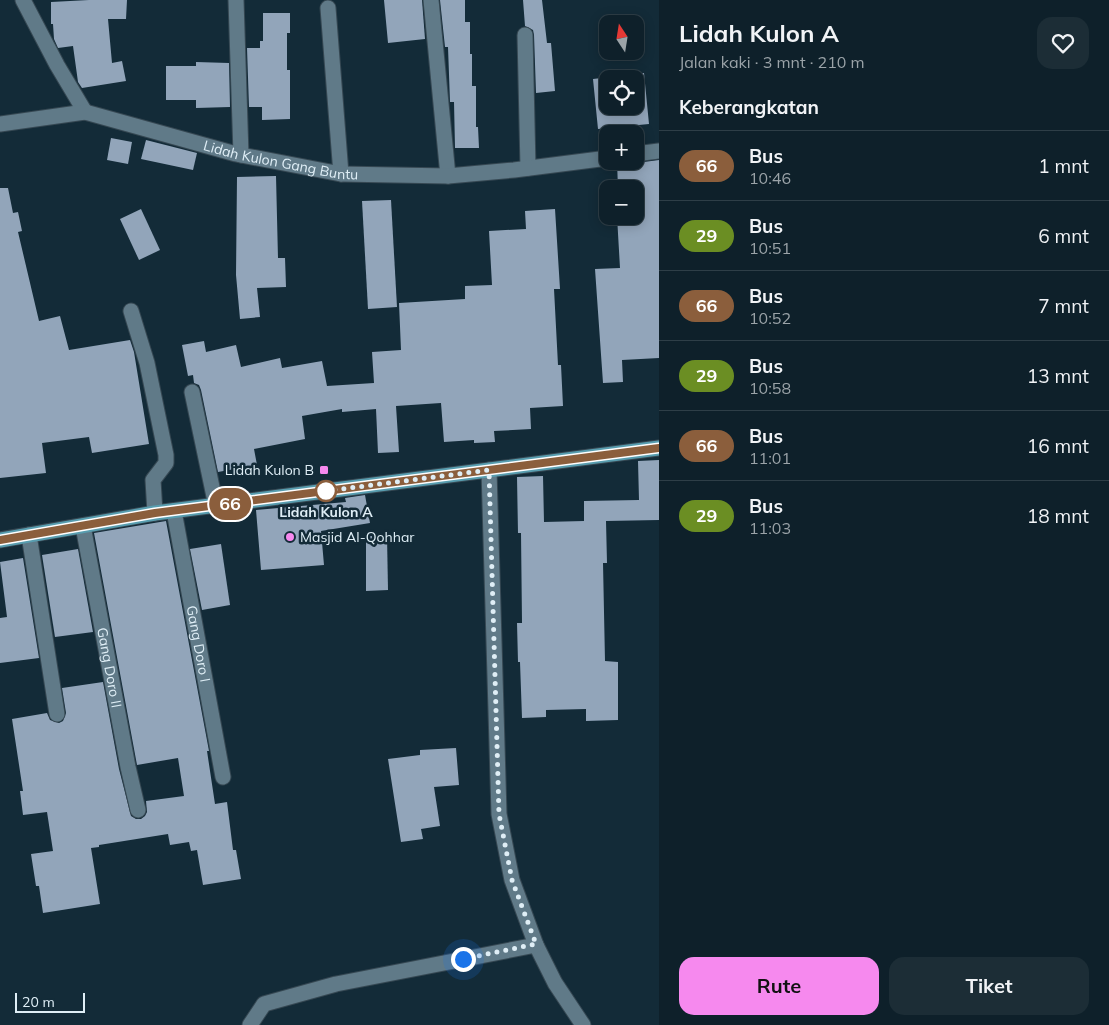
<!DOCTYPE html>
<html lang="id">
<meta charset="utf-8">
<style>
:root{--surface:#0e202a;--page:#1c2d36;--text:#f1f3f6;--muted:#9ba3a8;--line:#2e3e47;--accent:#f689ee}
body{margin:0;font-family:Mulish,sans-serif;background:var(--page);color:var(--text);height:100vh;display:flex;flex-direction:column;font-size:19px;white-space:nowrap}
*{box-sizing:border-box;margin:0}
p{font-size:16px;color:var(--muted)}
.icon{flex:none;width:28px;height:28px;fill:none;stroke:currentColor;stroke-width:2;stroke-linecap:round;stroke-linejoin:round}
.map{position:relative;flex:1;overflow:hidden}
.panel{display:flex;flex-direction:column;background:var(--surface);width:450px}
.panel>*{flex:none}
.badge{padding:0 10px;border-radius:16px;font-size:18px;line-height:32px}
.needle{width:32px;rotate:348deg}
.fabs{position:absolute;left:599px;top:15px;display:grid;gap:10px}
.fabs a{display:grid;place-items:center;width:45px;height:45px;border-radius:10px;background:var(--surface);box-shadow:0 2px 12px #0003,0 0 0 1px var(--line);font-size:25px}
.scale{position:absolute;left:15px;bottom:12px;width:70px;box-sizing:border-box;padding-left:5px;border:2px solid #dfeef6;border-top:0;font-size:14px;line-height:18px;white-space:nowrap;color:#dfeef6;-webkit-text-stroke:4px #132b38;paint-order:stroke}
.you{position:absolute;width:25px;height:25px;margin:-12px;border:4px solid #fff;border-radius:50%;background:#1a73e8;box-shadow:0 0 0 8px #1a73e833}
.map>.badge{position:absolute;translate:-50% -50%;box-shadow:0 0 0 2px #fff}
h2{padding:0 20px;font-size:19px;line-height:45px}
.round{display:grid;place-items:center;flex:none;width:52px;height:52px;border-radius:15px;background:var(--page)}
.head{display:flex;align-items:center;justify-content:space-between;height:85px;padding:0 20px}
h1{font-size:24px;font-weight:700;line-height:38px}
.cta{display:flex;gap:10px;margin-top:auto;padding:10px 20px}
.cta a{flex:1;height:58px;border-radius:15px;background:var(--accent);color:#111;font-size:20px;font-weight:700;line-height:58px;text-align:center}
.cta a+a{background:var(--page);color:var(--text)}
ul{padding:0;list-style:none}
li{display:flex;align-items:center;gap:15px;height:70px;padding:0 20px;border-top:1px solid var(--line)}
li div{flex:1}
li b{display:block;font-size:19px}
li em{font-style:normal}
li .badge{min-width:55px;font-weight:700;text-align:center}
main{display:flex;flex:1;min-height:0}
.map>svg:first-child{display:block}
.building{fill:#92a5ba;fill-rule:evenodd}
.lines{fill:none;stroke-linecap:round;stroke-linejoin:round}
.minor-casing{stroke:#364853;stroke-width:17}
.major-casing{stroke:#364853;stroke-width:17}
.minor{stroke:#607a88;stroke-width:15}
.major{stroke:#589daf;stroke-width:15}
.line-casing{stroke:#fff;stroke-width:11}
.line{stroke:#8b5e3c;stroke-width:8}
.walk{stroke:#dfeef6;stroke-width:5;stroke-dasharray:0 9}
.poi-dot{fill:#f689ee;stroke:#132b38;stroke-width:2}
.stop-dot{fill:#fff;stroke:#8b5e3c;stroke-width:2.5}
.labels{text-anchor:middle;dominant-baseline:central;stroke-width:5;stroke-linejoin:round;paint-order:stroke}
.street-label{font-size:14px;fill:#dfeef6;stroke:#132b38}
.poi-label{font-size:14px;fill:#dfeef6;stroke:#132b38;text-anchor:end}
.stop-label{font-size:14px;font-weight:bold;fill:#dfeef6;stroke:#132b38}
</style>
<main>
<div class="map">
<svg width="659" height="1025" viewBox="0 0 659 1025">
<rect width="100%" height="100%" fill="#132b38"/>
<g class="building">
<path d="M89,0H127L126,19H108L112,63L122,61L126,81L82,88L78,82L73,46L58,48L54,39L53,24H51V2Z"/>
<path d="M384,0H422L425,39L388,43Z"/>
<path d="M440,0H465V22H470V54H472V86H476V127H478L479,148H455L454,102H450L448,47H445Z"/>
<path d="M523,0H542L547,43H551L555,91L536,93L534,35L533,30L525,26Z"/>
<path d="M263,13H290V33H287V70H290V119L262,120V107H249L247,48H260V41H263Z"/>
<path d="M196,62L229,63L230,107L196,108V100H166V66H196Z"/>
<path d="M644,73L649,124L598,129L593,79ZM608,79H635V106H608Z"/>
<path d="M111,138L132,142L128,164L107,160Z"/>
<path d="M146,140L197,153L193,170L141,159Z"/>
<path d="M659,160V358L622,360L623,382L603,383L595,269L620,268L617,216H635V189H618L617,161H629L636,163Z"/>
<path d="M276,176L278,258H285L286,287L257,288L260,317L240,319L236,275L237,177Z"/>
<path d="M0,188H8L13,213L18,212L22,231L18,232L39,321L60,316L69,350L130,340L134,352L149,444L92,453L89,437L42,443L46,473L0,478Z"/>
<path d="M391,200L397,307L368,309L362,201Z"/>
<path d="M141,209L160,250L139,260L120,219Z"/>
<path d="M555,209L560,289H554L558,365H561L563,406L530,408L531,429L494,431L495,442L474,443V440L444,442L441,403L396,406L399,452L378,453L376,409L342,412V409L302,416L305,439L254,449L257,465L218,472L201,390L199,385L194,383L193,375L188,376L182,345L204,341L206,352L236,345L241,367L280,358L282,368L322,361L327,386L374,383L372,352L401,350L399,303L465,299V286L492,285L489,231L526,229L525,211Z"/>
<path d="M659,460V520L606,521L607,563H603L605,661L618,662V720L586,721V709L546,710V717L522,718L520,662H518L517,623H522L521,533H518L517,477L543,476L544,522L584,521V501L639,500L638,461Z"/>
<path d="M365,495L370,523L321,531L324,565L261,570L256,510L346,502L345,498Z"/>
<path d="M166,521L209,751H207L215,804L227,802L233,850H236L241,879L203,885L197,850L191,851L189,842L170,845L168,834L99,845V847L91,848L100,904L43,913L39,886H36L31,854L53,851L47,812L23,815L20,791H23L12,719L47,713L50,720L59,723L63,721L66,713L62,688L103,682L119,769L131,816L136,819H141L145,816L147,812L146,801L184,796L178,758L137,765L94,533Z"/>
<path d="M366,536H387L388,590L366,591Z"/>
<path d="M221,544L230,605L202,610L190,549Z"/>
<path d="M78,549L93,632L55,637L42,555Z"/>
<path d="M23,558L39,658L0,663V618L7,617L0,562Z"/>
<path d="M456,748L459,785L434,787L440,826L421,829L423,839L401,842L388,759L420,755V750Z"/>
</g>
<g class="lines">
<g class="minor-casing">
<g id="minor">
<path d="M23,0L57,65L85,112"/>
<path d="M236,0L241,155"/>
<path d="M431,0L448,176"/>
<path d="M328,8L341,174"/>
<path d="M525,35L528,168"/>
<path id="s1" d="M0,124L85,112L236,154L341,174L448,176L514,170L608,158"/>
<path d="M635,154L659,151"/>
<path d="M131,311L147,363L166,455V463L153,480L155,513"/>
<path d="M192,392L216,506"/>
<path d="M489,470L499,814L512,880L536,945L555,983L583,1025"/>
<path id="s2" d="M174,511L223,777"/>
<path id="s3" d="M83,526L128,767L138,810"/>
<path d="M29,535L57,714"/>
<path d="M250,1025L264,1004L336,984L536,945"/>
</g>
</g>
<g class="major-casing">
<path id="major" d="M0,540L155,513L659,448"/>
</g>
<use href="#minor" class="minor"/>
<use href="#major" class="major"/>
</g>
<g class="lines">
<g class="line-casing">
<path id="line" d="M0,540L155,513L659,448"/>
</g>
<use href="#line" class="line"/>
<path class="walk" d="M326,491L489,470L499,814L512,880L536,944L463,959"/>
</g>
<g class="poi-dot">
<rect x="319" y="465" width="10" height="10" rx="2.5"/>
<circle cx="290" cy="537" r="5"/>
</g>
<circle class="stop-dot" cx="326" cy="491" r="10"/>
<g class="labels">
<g class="street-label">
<text stroke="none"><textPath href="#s1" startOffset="288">Lidah Kulon Gang Buntu</textPath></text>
<text stroke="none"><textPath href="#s2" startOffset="135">Gang Doro I</textPath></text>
<text stroke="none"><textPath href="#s3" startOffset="144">Gang Doro II</textPath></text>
</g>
<g class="poi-label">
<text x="314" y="470">Lidah Kulon B</text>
<text x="300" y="537" text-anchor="start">Masjid Al-Qohhar</text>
</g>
<g class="stop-label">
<text x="326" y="512">Lidah Kulon A</text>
</g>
</g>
</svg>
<div class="fabs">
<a><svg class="needle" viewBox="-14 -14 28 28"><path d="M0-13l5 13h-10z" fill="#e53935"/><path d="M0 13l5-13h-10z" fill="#9ba3a8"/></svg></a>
<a><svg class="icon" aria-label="locate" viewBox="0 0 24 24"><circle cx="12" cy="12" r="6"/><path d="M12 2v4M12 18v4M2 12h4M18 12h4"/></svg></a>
<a>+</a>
<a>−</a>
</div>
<div class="scale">20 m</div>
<div class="you" style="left:463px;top:959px"></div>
<b class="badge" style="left:230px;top:504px;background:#8b5e3c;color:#fff">66</b>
</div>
<section class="panel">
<div class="head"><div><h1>Lidah Kulon A</h1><p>Jalan kaki · 3 mnt · 210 m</p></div><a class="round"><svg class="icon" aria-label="heart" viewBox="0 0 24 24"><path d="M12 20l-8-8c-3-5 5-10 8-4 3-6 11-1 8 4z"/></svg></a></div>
<h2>Keberangkatan</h2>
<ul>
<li><span class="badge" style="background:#8b5e3c;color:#fff">66</span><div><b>Bus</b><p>10:46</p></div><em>1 mnt</em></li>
<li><span class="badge" style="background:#6b8e23;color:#fff">29</span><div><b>Bus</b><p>10:51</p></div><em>6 mnt</em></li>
<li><span class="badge" style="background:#8b5e3c;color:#fff">66</span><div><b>Bus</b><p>10:52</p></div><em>7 mnt</em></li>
<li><span class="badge" style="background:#6b8e23;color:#fff">29</span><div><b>Bus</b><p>10:58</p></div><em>13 mnt</em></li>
<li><span class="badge" style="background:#8b5e3c;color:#fff">66</span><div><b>Bus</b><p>11:01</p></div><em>16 mnt</em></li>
<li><span class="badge" style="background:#6b8e23;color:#fff">29</span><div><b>Bus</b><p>11:03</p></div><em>18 mnt</em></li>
</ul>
<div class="cta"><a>Rute</a><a>Tiket</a></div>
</section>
</main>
